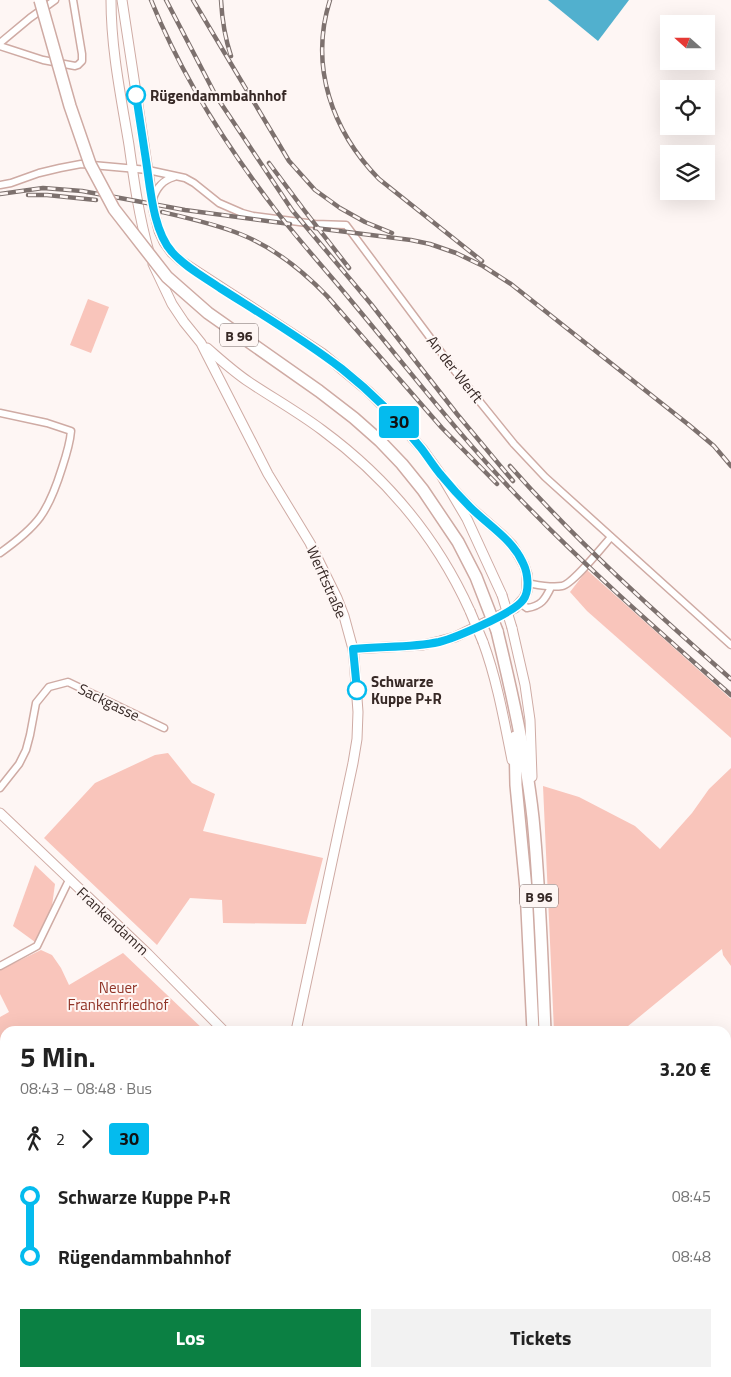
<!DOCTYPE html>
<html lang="de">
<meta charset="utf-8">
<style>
:root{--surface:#fff;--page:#f2f2f2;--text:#222;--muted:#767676;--accent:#0b8043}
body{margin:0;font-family:"Titillium Web",sans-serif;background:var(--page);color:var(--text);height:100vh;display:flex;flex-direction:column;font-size:19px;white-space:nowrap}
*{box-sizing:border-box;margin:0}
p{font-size:16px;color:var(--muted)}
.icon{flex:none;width:28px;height:28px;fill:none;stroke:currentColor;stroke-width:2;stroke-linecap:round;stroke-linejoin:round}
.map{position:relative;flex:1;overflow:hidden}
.sheet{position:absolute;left:0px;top:1026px;width:731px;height:351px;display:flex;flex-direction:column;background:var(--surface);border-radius:15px 15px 0 0;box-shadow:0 5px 20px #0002}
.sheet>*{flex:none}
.badge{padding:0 10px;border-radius:4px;font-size:18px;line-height:32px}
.needle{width:32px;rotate:291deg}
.fabs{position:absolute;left:660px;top:15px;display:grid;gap:10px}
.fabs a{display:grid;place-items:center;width:55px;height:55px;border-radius:0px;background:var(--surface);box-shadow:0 5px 20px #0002;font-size:25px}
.map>.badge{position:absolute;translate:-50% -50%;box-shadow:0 0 0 2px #fff}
.legs{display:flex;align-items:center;gap:8px;height:55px;padding:0 20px;font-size:16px}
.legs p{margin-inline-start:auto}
.summary{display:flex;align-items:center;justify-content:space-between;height:85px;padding:0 20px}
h1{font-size:28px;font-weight:700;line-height:38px}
.action{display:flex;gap:10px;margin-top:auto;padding:10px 20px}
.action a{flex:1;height:58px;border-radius:0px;background:var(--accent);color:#fff;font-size:20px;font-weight:700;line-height:58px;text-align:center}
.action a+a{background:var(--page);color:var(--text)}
ul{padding:0 20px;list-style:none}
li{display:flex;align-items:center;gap:18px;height:60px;font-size:19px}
li i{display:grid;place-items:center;width:8px;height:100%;margin:0 6px;background:currentColor}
li i::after{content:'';width:12px;height:12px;margin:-6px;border:4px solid;border-radius:50%;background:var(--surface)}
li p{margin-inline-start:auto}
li:first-child i{background:linear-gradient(#0000 50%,currentColor 0)}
li:last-child i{background:linear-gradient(currentColor 50%,#0000 0)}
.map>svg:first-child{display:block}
.green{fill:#f9c5bb}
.water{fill:#51b0ce}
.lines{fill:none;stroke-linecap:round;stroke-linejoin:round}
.street-casing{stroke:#cfaba4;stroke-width:9}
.secondary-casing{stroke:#cfaba4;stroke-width:11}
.highway-casing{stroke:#cfaba4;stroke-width:14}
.street{stroke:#fff;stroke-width:6}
.secondary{stroke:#fff;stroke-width:9}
.highway{stroke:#fff;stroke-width:11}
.rail-casing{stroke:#7d716e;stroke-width:4.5}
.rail{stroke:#fef6f4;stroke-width:2.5;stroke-dasharray:8;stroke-linecap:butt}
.secondary-bridge-casing{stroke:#cfaba4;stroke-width:11;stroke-linecap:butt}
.highway-bridge-casing{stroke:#cfaba4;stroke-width:14;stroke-linecap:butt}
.secondary-bridge{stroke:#fff;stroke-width:9}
.highway-bridge{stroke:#fff;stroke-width:11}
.line-1-casing{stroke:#fff;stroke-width:11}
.line-1{stroke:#04bbee;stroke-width:8}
.stop-1-dot{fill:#fff;stroke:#04bbee;stroke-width:2.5}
.labels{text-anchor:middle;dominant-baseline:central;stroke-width:4;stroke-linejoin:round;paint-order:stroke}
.shield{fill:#fef6f4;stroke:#736664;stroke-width:1}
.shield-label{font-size:14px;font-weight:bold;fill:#372926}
.stop-label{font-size:15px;font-weight:bold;fill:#372926;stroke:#fef6f4;text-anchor:start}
.street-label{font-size:15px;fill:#372926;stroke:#fef6f4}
.park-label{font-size:15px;fill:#903326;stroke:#fef6f4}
</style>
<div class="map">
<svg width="731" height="1377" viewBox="0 0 731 1377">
<rect width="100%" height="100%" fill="#fef6f4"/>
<g class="green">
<path d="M88,299L109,307L91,353L70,345Z"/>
<path d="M587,570L731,699V738L587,611L570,592Z"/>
<path d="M168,753L192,783L215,794L203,831L323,858L306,924L223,923L222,900L190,898L157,945L44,838L95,783L155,755Z"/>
<path d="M731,768V966L723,955L722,949L622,1031H554L543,786L579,797L635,826L660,849L692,813L709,789Z"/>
<path d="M35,865L55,884L51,913L35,942L13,926Z"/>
<path d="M41,950L52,955L61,968L69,985L123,953L205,1031H5V1140L0,1132V1017L9,1012L0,994V970Z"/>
<path d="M731,1088V1377H678L672,1373L726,1372V1096Z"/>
</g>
<path class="water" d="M548,0H629L598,41Z"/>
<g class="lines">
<g class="street-casing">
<g id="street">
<path d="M0,43L30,18L55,0"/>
<path d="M0,46L43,60L75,66L78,65L82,61V54L73,0"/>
<path d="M0,185L11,183L39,173L60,168L81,164L148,170L185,178L194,183L219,203L242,213L253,216L315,224L346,225L455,371L514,444L545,477L731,645"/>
<path d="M153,199C156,189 163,180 174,177"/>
<path d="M0,413L47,423L71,431C70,444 66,456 62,468C48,513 38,526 0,553"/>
<path d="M527,583C538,585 550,588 562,586C573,584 602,547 611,537"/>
<path d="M520,603L527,608C541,606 545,600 551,587"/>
<path d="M0,788L19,764L26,750L30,735L36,703L49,687L68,682L164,728"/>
<path d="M0,966L37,946L69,880"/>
<path d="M726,1237L731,1241"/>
<path d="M0,1332L5,1328"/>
<path d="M102,1372L107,1377"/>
<path d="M320,1372L325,1377"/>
<path d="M211,1377L212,1372"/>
</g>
</g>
<g class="secondary-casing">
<g id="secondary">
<path d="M111,0C111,49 121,97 129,145C134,181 139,217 149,252"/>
<path d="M122,0L154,211L159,231L164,242L172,253L181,261L322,353L368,391L392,415L423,450L441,475L467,519L502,595"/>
<path d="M153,264L172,304L184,322L201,343L206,353L268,474L310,543L337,598L344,616L353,649L354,658L358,712L357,739L353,763L296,1031"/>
<path d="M207,348C221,360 234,372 249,382C273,398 298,412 322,430C386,477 437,538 470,611"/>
<path d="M512,628L525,685L530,720L532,777"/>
<path d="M483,642C497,680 504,720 512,760"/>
<path d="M353,649L423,645L440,641L455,637L515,608L524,598L527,591V574L524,565L519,556L512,545L502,535L471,508L453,489"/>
<path d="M0,813L148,954L224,1031"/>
<path d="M0,1250L5,1251"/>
<path d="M576,1372L581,1377"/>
<path d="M588,1372L591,1377"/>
</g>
</g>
<g class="highway-casing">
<g id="highway">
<path d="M497,631C512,693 526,755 533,818C540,889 542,960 545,1031"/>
<path d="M515,737L516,785L526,889L533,1031"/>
<path d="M495,1377L497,1372"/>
<path d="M512,1377L514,1372"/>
<path d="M526,1377L527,1372"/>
<path d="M542,1377L547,1372"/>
</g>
</g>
<use href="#street" class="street"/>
<use href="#secondary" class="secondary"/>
<use href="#highway" class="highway"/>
<g class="rail-casing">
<g id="rail">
<path d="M151,0C181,75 225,144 274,208C299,241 327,271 353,303C410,371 464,442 526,505C591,572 661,633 731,695"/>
<path d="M166,0L216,96L292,210L371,304L457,414L513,481"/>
<path d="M193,0L289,161L315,190L340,208L365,222L392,233"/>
<path d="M221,0C222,19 225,38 231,56"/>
<path d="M330,0C309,66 332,131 379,179L482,261"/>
<path d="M269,163L304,210L349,268"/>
<path d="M0,194L43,188L82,191L185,210L290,224"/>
<path d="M28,195H47L96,200"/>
<path d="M162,212C188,218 215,224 240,234C273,247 302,270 327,296L442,428L497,484"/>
<path d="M315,228L411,240L430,244L456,253L483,266L511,284L689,425L714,446L731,466"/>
<path d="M510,466C578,543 654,611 731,679"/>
</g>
</g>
<use href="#rail" class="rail"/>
<g class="secondary-bridge-casing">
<g id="secondary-bridge">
<path d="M502,595L512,628"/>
<path d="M470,611L483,642"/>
</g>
</g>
<g class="highway-bridge-casing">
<path id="highway-bridge" d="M40,0L70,106L90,164L114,209L167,277L208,313L319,391L354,418L380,441L402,464L423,490L458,542L476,577L497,631"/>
</g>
<use href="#secondary-bridge" class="secondary-bridge"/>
<use href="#highway-bridge" class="highway-bridge"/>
</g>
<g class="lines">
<g class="line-1-casing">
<path id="line-1" d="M136,95C139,114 142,134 145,154C150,183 152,230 172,252C185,267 204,277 220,288C261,314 303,339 342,369C371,392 398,419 421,448C428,457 434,467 441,475C450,486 460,497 470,507C489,526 512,539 523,563C528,573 530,591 523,600C514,613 455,638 439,642C411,648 382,646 353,649L357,690"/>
</g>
<use href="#line-1" class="line-1"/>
</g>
<g class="stop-1-dot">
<circle cx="136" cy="95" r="9"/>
<circle cx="357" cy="690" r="9"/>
</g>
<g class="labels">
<g class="shield">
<rect x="220" y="323.5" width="38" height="23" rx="4"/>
<rect x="520" y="884.5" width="38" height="23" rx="4"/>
</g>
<g class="shield-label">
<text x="239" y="335">B 96</text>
<text x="539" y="896">B 96</text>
</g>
<g class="stop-label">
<text x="150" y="95">Rügendammbahnhof</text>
<text x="371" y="681">Schwarze<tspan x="371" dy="17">Kuppe P+R</tspan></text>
</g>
<g class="street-label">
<text transform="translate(455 369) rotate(52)">An der Werft</text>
<text transform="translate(327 582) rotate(66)">Werftstraße</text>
<text transform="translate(109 702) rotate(26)">Sackgasse</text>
<text transform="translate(113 921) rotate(43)">Frankendamm</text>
</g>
<g class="park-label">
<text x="118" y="987">Neuer<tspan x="118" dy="17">Frankenfriedhof</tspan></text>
</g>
</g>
</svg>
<div class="fabs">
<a><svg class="needle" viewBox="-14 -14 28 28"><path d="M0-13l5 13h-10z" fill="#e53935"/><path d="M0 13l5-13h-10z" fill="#767676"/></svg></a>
<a><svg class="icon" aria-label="locate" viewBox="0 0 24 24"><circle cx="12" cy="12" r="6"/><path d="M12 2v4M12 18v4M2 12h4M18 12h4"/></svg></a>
<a><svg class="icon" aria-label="layers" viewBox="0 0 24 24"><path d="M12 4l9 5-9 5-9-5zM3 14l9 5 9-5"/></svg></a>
</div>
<b class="badge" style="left:399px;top:422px;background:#04bbee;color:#111">30</b>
<section class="sheet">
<div class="summary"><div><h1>5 Min.</h1><p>08:43 – 08:48 · Bus</p></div><b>3.20 €</b></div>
<div class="legs"><svg class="icon" aria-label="walk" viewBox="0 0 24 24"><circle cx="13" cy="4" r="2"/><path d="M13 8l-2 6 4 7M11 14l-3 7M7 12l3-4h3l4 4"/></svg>2<svg class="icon" aria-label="forward" viewBox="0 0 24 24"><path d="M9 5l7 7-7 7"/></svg><b class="badge" style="background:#04bbee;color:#111">30</b></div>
<ul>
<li><i style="color:#04bbee"></i><b>Schwarze Kuppe P+R</b><p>08:45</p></li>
<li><i style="color:#04bbee"></i><b>Rügendammbahnhof</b><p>08:48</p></li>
</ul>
<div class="action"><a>Los</a><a>Tickets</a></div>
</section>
</div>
